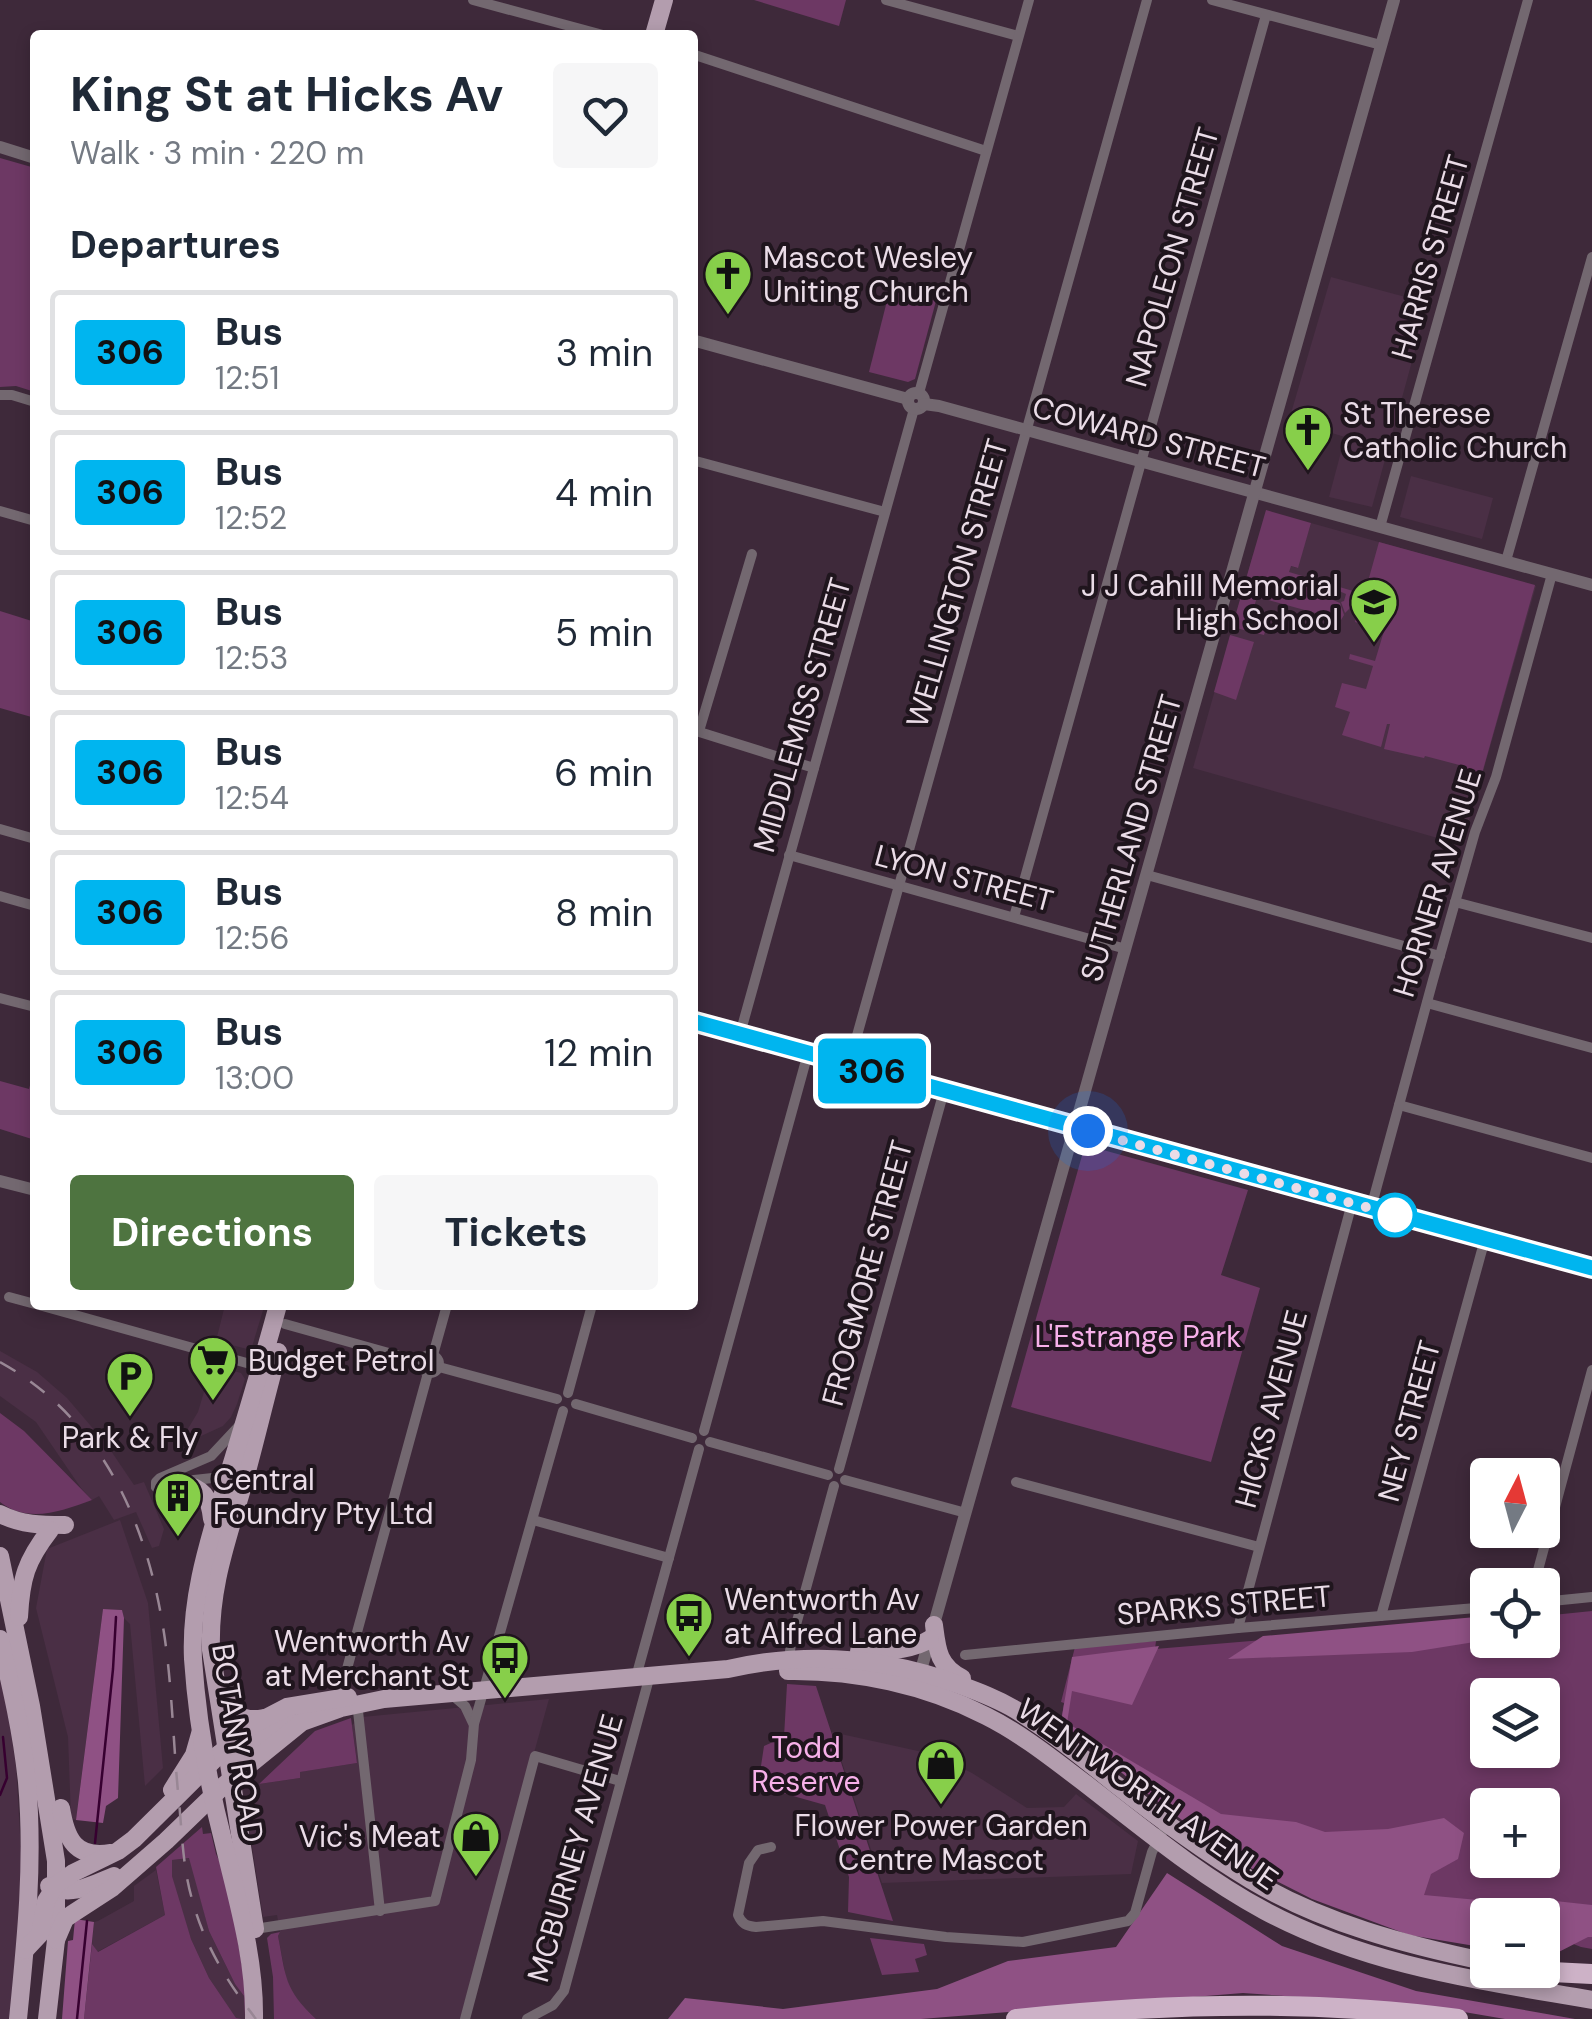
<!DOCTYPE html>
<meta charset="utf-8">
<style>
:root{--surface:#fff;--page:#f6f6f7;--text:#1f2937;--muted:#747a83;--line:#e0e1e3;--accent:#4e7440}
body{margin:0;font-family:"DM Sans",sans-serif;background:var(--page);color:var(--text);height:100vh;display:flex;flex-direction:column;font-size:38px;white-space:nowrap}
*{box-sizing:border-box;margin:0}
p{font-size:32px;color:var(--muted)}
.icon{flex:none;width:55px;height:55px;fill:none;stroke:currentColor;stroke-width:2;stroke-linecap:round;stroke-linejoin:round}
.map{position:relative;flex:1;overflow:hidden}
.sheet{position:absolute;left:30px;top:30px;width:668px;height:1280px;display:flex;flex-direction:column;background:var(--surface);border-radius:10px;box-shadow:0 5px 15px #0003}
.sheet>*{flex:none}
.badge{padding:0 20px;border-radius:8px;font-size:35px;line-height:65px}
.needle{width:65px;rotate:6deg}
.buttons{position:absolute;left:1470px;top:1458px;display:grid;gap:20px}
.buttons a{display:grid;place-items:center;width:90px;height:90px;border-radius:10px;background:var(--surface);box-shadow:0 5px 15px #0003;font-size:50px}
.you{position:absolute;width:50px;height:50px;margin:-25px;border:8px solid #fff;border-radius:50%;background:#1a73e8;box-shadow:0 0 0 15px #1a73e833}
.map>.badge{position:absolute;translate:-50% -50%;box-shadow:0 0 0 5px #fff}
h2{padding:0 40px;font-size:38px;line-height:90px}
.round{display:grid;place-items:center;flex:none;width:105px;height:105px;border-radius:10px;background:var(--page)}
.summary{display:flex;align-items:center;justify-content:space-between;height:170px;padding:0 40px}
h1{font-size:48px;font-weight:700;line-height:75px}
.cta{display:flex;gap:20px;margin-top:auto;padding:20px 40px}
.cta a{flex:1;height:115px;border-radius:10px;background:var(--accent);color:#fff;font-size:40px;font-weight:700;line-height:115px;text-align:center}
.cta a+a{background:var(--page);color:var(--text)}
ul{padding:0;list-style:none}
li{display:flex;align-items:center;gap:30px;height:125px;margin:0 20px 15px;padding:0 20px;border:5px solid var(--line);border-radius:10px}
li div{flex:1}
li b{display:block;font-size:38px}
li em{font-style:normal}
li .badge{min-width:110px;font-weight:700;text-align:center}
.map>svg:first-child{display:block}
.built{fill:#4a2f45}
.green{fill:#6d3864;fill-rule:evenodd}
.forest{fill:#8f5184}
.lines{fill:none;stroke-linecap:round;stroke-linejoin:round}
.stream{stroke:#370030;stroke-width:2.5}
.minor{stroke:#736870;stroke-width:10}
.tertiary{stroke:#736870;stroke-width:12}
.secondary{stroke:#978693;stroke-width:15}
.primary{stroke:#b39dae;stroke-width:18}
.motorway{stroke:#cdb2c7;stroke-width:20}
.rail{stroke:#998795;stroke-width:2.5;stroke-dasharray:18 18;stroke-linecap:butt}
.line-casing{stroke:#fff;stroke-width:22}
.line{stroke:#00b5ef;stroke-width:15}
.walk{stroke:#eadce7;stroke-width:10;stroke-dasharray:0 18}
.stop-dot{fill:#fff;stroke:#00b5ef;stroke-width:5}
.labels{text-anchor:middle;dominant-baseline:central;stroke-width:8;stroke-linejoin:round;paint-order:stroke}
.poi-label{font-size:30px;fill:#eadce7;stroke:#1f151d;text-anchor:start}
.street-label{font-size:30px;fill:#eadce7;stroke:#1f151d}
.park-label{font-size:30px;fill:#f7b0e9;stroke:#1f151d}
</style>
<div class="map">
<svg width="1592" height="2019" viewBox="0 0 1592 2019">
<rect width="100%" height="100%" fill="#3e293a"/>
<g class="built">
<path d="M1331,277L1428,303L1372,507L1329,497L1345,437L1289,420Z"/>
<path d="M1411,476L1493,498L1482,539L1400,517Z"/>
<path d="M1311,523L1536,586L1462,845L1193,768L1253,555L1297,568Z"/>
<path d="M225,1305L264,1307L251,1350L216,1341Z"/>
<path d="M0,1351L37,1372L67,1398L107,1445L134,1485L144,1482L164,1529L159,1546L152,1548L136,1512L114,1520L99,1496L92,1500L81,1488L36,1422L0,1396Z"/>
<path d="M212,1365L241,1373L245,1379L237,1404L231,1417L223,1426L177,1447L198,1412Z"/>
<path d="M120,1520L148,1603L163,1768L145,1786L130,1624L124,1618L122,1610L103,1609L76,1820L71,1818L68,1737L36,1608L47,1549Z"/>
<path d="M0,1680L5,1697L16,1765L22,1869L20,1913L9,2019H0Z"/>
<path d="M549,1699L460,2019H316L296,2000L287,1983L278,1936L280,1932L277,1915L263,1917L246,1807L254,1805L259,1784L300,1778L299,1772L357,1763L352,1725L362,1717Z"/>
<path d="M832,1732L936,1755L972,1773L1027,1808L1064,1807L1076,1794L1138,1841L1131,1874L882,1883Z"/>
<path d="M190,1858L209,1931L235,1984L244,1996L245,2019H236L209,1978L191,1939L179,1906L172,1876V1860Z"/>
<path d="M156,1870L165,1915L97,1952L92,1944L94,1922L98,1921L134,1901V1886Z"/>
</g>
<g class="green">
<path d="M754,0H846L839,26Z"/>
<path d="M0,158L35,168V392L16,386L0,387Z"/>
<path d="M890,289L936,301L915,379L908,382L869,372Z"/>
<path d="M1266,510L1311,523L1298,568L1291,566L1289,572L1353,591L1362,593L1364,584L1367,585L1379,542L1535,585L1481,777L1469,774L1465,785L1463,784L1467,767L1425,756L1424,758L1384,749L1390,724H1387L1381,747L1342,735L1350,712L1335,707L1342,683L1366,689L1373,666L1349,659L1350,654L1375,661L1384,631L1355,622L1360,598L1345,613L1341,602L1344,601L1346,594L1339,591L1334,592L1333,600L1340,603L1344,615L1341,620L1257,597L1252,614L1269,618L1264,635L1232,627Z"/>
<path d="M0,611L35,622V718L0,708Z"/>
<path d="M1230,635L1254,642L1236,700L1214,692Z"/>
<path d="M35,1066V1140L0,1129V1081L29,1089Z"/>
<path d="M1085,1145L1248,1190L1221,1275L1260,1288L1211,1462L1011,1407Z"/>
<path d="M0,1413L24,1431L92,1500C62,1511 28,1524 0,1502Z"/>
<path d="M1592,1611V1949L1581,1947L1543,1932L1542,1915H1488L1247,1850L1061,1722L1064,1703L1061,1702L1075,1647L1156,1641L1155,1649L1487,1621L1488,1640H1542L1543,1616ZM1488,1695H1542V1750H1488ZM1488,1805H1542V1860H1488Z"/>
<path d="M787,1684L816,1686L893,1921L848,1912L849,1877L825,1805L758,1786L764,1746L784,1737Z"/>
<path d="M351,1718L357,1763L300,1772V1778L259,1784L315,1731Z"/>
<path d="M202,1827L203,1834L211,1833L216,1854L227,1877L251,2019H245L244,1996L235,1984L209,1931L189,1858L172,1860V1876L191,1939L209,1978L236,2018L242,2019H84L92,1944L98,1952L165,1915L156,1867Z"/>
<path d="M280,1932L278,1936C286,1977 284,1989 316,2019H274L273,1977L267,1938L271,1934Z"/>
<path d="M870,1938L924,1944L927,1955L915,1959L919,1972L882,1975Z"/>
</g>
<g class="forest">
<path d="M103,1609L122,1610L124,1618L118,1798L106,1806L103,1823L76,1820Z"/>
<path d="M1487,1616V1640L1412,1652L1228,1659L1263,1636Z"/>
<path d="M1159,1646L1132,1705L1072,1691L1067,1723L1221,1814L1296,1822L1325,1832L1388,1829L1444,1818L1464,1833L1458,1859L1431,1874L1424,1895L1489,1901L1546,1900L1592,1905V1937H1588L1547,1958L1543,1957L1542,1915H1488L1487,1948L1409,1935L1312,1899L1231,1858L1134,1783L1061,1722L1072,1657Z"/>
<path d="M1167,1873L1282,1946L1416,1991L1575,2019H1505L1429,2006L1243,1993L921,2019H668L685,1998L783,2009L937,1989L1008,1961L1116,1947Z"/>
<path d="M75,1919L94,1922L84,2019H62L68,1941L73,1940Z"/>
</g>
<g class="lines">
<g class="stream">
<path d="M0,1795L7,1778L3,1737"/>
<path d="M95,1843L113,1669L116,1617"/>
<path d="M77,2019L87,1921"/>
</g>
<g class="minor">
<path d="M473,0L603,35"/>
<path d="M886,0L1018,36"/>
<path d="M1212,0L1381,45"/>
<path d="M692,54L986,151"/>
<path d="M919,393L1029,0"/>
<path d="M0,395H12L35,402"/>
<path d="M692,460L885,512"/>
<path d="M0,511L35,521"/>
<path d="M1380,527L1528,0"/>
<path d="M1506,561L1592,257"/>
<path d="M693,730L814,768"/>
<path d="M699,731L752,554"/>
<path d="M0,829L35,839"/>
<path d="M789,855L1126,949"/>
<path d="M1147,875L1440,956"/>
<path d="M0,896L35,906"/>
<path d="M1455,902L1592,938"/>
<path d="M1014,917L1266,15"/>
<path d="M0,998L35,1007"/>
<path d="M1427,1003L1592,1048"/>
<path d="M740,1034L914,409"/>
<path d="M849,1064L1147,0"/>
<path d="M1399,1105L1592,1158"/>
<path d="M1371,1208L1433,980L1475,832L1496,777L1552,574"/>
<path d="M9,1297L35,1304"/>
<path d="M39,1305L261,1367"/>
<path d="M285,1324L421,1362"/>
<circle cx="430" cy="1364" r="9"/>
<path d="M433,1355L447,1305"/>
<path d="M439,1367L557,1399"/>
<path d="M568,1393L592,1305"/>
<path d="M576,1404L692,1438"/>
<path d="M704,1431L808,1053"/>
<path d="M710,1442L828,1475"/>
<path d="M839,1469L944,1091"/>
<path d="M845,1480L966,1513"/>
<path d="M1016,1482L1259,1547"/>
<path d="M156,1487V1482L160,1478L211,1456L240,1425"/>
<path d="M156,1487L163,1491L194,1480L231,1476"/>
<path d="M533,1520L669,1558"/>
<path d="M1534,1585L1592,1370"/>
<path d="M1542,1602L1592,1597"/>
<path d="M1381,1616L1485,1239"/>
<path d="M1238,1628L1352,1203"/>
<path d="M965,1655L1238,1628L1488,1607"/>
<path d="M789,1660L791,1643L834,1486"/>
<path d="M636,1677L699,1449"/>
<path d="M451,1694L465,1706L473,1723"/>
<path d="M339,1698L428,1373"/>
<path d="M357,1702L380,1911"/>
<path d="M771,1847L758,1850L749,1863L738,1915C742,1924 746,1926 756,1927L823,1921L946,1937L1023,1942L1128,1921L1135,1913L1152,1852L1167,1823"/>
<path d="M255,1929L435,1901L471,1760L474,1724L563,1411"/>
<path d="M465,2019L535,1756L620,1781"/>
<path d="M527,2019L553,2005L564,1991L650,1675"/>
</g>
<g class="tertiary">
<path d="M0,147L35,158"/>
<path d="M692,340L908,399"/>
<circle cx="916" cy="401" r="8"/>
<path d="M924,404L939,406L1592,585"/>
<path d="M0,1181L35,1190"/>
<path d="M919,1677L1394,0"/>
</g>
<path class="secondary" d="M692,1021L1592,1268"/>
<g class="primary">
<path d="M654,35L664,0"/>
<path d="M181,1483C203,1488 210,1497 212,1519"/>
<path d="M0,1514C22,1525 41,1525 65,1525"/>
<path d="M0,1556L31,1706L56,1861V1940L47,2019"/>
<path d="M19,1617C21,1578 26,1561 50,1530"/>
<path d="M934,1625C937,1649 938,1666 962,1678"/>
<path d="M0,1639C11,1686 22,1733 27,1782C34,1862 26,1940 18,2019"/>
<path d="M859,1651C883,1650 910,1652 930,1639"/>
<path d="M788,1671C856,1670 926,1685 986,1716C1022,1734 1054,1760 1086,1784C1144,1829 1200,1876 1265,1911C1368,1966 1478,1980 1592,2000"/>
<path d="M226,1686C230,1711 238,1723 264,1718"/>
<path d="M219,1754C250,1763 262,1725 297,1723"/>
<path d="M172,1790L194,1755L200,1734"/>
<path d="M61,1808C66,1839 75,1859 111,1853"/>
<path d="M49,1886C71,1897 92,1885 114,1876"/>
<path d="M255,1929L211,1650C209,1587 227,1541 244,1482C256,1439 266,1395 278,1352"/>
<path d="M56,1940L65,1919L72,1914L112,1888L166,1841L222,1787L302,1722L341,1708L384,1699L728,1669C807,1651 885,1657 960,1685C979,1692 998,1699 1016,1710C1051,1732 1082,1757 1114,1783C1157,1817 1203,1851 1251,1880C1323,1923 1406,1945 1488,1962"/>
<path d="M25,1950L40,1934L46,1901L56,1885L73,1873L118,1851L134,1839L237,1737L254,1724L287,1707L348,1697"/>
<path d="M254,2019C255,1957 237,1899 223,1840C208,1782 197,1718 193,1659C190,1594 211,1535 229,1473C246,1417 263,1361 278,1305"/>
</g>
<g class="motorway">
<path d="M1532,1971L1592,1974"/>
<path d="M1016,2019C1163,2003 1311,1999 1458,2019"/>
</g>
<path class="rail" d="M0,1362C102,1419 147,1522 164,1633C172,1685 173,1739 178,1792C182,1827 182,1865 192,1899C204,1944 227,1982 256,2019"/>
</g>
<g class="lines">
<g class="line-casing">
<path id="line" d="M692,1021L1592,1268"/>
</g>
<use href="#line" class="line"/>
<path class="walk" d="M1088,1131L1395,1215"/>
</g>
<defs>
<g id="church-pin" transform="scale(2.5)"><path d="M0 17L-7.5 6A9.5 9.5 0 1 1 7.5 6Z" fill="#87cf4a" stroke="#1f151d"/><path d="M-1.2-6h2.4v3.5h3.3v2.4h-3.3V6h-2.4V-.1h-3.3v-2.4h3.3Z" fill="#111"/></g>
<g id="school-pin" transform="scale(2.5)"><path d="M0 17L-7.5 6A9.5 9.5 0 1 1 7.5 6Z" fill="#87cf4a" stroke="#1f151d"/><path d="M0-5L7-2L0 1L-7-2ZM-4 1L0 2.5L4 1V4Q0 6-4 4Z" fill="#111"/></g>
<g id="supermarket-pin" transform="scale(2.5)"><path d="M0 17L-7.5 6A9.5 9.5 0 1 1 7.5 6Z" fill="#87cf4a" stroke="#1f151d"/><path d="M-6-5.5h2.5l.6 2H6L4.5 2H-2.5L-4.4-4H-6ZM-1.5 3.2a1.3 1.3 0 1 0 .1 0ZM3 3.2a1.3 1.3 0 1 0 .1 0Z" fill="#111"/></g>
<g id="parking-pin" transform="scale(2.5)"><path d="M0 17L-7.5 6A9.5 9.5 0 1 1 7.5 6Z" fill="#87cf4a" stroke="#1f151d"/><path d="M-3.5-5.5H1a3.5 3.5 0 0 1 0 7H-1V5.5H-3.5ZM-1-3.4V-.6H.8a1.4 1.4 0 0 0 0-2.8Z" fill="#111"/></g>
<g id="building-pin" transform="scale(2.5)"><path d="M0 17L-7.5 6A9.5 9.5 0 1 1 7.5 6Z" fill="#87cf4a" stroke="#1f151d"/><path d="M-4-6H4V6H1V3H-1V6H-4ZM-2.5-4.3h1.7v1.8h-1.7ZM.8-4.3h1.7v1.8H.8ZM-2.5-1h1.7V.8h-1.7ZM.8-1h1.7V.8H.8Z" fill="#111"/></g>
<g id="bus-pin" transform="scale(2.5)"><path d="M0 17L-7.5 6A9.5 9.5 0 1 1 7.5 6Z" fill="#87cf4a" stroke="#1f151d"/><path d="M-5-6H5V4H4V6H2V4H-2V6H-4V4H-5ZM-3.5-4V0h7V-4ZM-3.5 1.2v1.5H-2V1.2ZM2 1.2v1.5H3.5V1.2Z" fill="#111"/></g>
<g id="shop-pin" transform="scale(2.5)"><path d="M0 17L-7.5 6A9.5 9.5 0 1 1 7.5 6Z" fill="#87cf4a" stroke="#1f151d"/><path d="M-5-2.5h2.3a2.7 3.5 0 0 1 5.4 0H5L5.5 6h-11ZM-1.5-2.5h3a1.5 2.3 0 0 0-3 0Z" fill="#111"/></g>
</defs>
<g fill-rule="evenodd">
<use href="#church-pin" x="728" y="274"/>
<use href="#church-pin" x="1308" y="430"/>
<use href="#school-pin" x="1374" y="602"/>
<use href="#supermarket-pin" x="213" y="1360"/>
<use href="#parking-pin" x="130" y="1376"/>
<use href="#building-pin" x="178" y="1496"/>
<use href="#bus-pin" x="689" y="1616"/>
<use href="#bus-pin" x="505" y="1658"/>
<use href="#shop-pin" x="941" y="1764"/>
<use href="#shop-pin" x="476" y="1836"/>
</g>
<circle class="stop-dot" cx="1395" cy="1215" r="20"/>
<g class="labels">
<g class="poi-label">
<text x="763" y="257">Mascot Wesley<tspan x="763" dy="34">Uniting Church</tspan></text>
<text x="1343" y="413">St Therese<tspan x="1343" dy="34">Catholic Church</tspan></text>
<text x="1339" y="585" text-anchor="end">J J Cahill Memorial<tspan x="1339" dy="34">High School</tspan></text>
<text x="248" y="1360">Budget Petrol</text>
<text x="130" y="1437" text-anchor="middle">Park &amp; Fly</text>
<text x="213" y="1479">Central<tspan x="213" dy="34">Foundry Pty Ltd</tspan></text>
<text x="724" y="1599">Wentworth Av<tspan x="724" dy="34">at Alfred Lane</tspan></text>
<text x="470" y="1641" text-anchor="end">Wentworth Av<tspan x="470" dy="34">at Merchant St</tspan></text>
<text x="941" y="1825" text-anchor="middle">Flower Power Garden<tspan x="941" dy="34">Centre Mascot</tspan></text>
<text x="441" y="1836" text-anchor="end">Vic's Meat</text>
</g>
<g class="street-label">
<text transform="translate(1172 257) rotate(-74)">NAPOLEON STREET</text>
<text transform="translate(1430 257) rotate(-74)">HARRIS STREET</text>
<text transform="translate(1149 437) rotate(15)">COWARD STREET</text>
<text transform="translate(957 583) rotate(-74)">WELLINGTON STREET</text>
<text transform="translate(802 715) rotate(-74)">MIDDLEMISS STREET</text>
<text transform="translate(1131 838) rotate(-74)">SUTHERLAND STREET</text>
<text transform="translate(964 878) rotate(15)">LYON STREET</text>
<text transform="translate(1437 883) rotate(-73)">HORNER AVENUE</text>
<text transform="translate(867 1273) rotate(-75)">FROGMORE STREET</text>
<text transform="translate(1271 1409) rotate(-75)">HICKS AVENUE</text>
<text transform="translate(1409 1421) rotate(-75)">NEY STREET</text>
<text transform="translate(1224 1605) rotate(-5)">SPARKS STREET</text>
<text transform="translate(238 1743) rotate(81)">BOTANY ROAD</text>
<text transform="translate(1148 1794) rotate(35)">WENTWORTH AVENUE</text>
<text transform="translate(575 1848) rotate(-74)">MCBURNEY AVENUE</text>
</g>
<g class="park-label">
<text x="1138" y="1336">L'Estrange Park</text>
<text x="806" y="1747">Todd<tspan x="806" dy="34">Reserve</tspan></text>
</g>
</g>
</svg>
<div class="buttons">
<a><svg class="needle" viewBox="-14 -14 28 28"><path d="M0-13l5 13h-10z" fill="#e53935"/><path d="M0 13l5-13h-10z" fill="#747a83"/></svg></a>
<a><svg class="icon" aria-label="locate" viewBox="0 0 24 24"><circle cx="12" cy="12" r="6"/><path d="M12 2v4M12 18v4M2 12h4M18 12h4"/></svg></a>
<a><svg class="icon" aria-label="layers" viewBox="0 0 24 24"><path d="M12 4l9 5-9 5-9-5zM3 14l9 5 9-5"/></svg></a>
<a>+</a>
<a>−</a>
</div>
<div class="you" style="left:1088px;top:1131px"></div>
<b class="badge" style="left:872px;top:1071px;background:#00b5ef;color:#111">306</b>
<section class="sheet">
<div class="summary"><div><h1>King St at Hicks Av</h1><p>Walk · 3 min · 220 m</p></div><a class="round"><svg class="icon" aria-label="heart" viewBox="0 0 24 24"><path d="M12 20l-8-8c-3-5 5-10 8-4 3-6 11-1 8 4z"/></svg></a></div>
<h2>Departures</h2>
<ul>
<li><span class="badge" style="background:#00b5ef;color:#111">306</span><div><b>Bus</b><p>12:51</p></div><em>3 min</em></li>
<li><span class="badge" style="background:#00b5ef;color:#111">306</span><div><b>Bus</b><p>12:52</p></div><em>4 min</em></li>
<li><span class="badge" style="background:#00b5ef;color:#111">306</span><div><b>Bus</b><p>12:53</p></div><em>5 min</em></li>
<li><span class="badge" style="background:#00b5ef;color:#111">306</span><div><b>Bus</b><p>12:54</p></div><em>6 min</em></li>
<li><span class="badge" style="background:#00b5ef;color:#111">306</span><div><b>Bus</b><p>12:56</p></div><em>8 min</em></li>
<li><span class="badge" style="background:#00b5ef;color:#111">306</span><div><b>Bus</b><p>13:00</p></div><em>12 min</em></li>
</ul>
<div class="cta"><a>Directions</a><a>Tickets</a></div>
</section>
</div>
